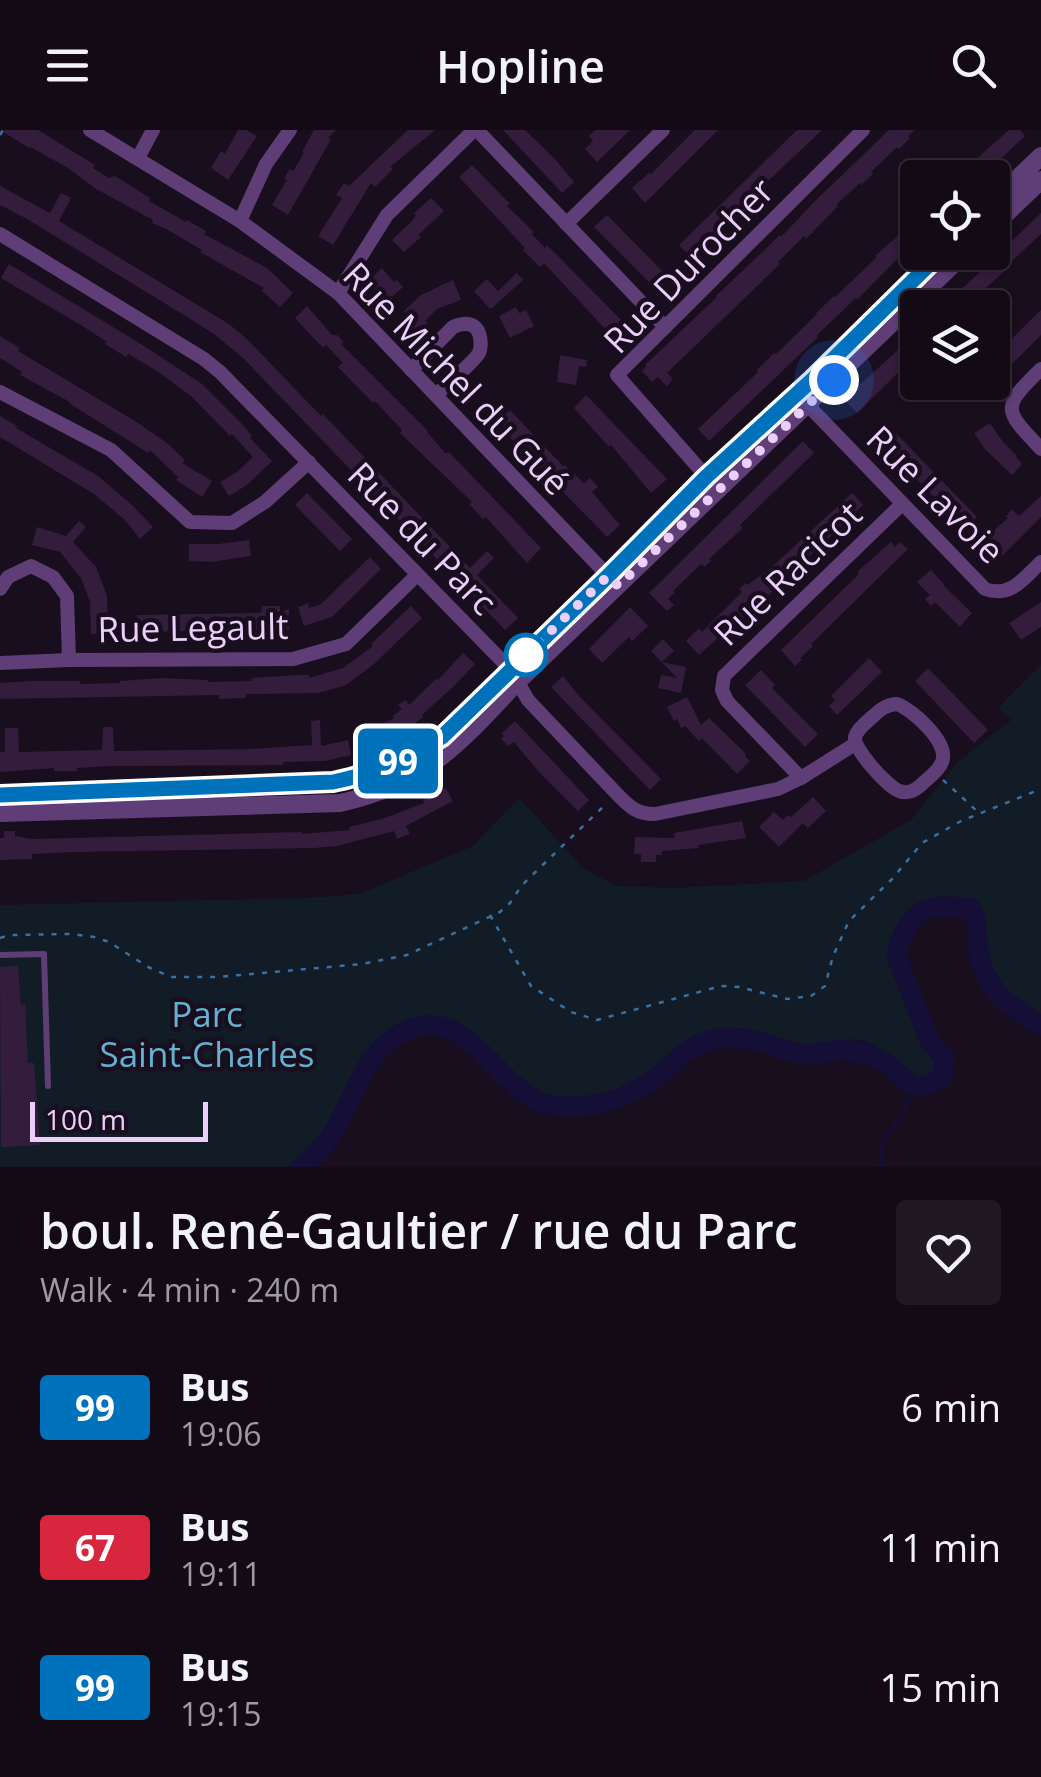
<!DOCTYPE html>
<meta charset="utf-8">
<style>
:root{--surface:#130a16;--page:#201823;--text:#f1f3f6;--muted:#9d9aa1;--line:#322b35}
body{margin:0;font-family:"Open Sans",sans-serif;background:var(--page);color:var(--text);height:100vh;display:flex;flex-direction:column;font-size:38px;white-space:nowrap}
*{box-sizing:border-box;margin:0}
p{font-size:32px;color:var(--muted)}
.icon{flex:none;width:55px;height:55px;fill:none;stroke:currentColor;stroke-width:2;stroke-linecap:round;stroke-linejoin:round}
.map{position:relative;height:1037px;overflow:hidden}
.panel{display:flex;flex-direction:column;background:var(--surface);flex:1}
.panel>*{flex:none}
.badge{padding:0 20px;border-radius:8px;font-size:35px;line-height:65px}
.controls{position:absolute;left:900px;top:30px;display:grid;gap:20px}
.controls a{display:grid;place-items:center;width:110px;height:110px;border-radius:10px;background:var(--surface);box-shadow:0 2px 8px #0004,0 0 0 2px var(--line);font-size:50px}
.scale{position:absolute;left:30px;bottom:25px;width:178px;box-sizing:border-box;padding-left:10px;border:5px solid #ebcffa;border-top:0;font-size:28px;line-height:35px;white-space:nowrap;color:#ebcffa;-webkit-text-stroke:8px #190e1d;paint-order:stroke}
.you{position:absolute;width:50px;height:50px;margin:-25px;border:8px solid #fff;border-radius:50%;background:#1a73e8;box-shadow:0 0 0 15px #1a73e833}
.map>.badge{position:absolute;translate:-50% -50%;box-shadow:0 0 0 5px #fff}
.round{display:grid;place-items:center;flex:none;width:105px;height:105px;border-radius:10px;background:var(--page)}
.summary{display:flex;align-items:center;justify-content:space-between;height:170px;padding:0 40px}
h1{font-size:48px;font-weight:600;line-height:75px}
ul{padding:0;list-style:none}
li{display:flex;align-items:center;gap:30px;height:140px;padding:0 40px}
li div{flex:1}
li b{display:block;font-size:38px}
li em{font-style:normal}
li .badge{min-width:110px;font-weight:700;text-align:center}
header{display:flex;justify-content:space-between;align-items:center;height:130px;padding:0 40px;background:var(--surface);font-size:45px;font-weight:600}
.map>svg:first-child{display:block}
.green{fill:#121c26}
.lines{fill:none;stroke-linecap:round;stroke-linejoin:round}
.stream{stroke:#150e36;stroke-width:4}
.river{stroke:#150e36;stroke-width:20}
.building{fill:#331c3c}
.path{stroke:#3a71a3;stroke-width:2.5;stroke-dasharray:5 8;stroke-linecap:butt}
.service{stroke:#5f3e77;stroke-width:6}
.minor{stroke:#5f3e77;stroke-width:14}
.tertiary{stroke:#5f3e77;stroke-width:18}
.line-casing{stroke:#fff;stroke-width:22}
.line{stroke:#0072bc;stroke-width:15}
.walk{stroke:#ebcffa;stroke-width:10;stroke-dasharray:0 18}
.stop-dot{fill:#fff;stroke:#0072bc;stroke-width:5}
.labels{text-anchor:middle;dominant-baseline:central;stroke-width:9;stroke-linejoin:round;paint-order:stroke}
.street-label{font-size:35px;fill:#ebcffa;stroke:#190e1d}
.park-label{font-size:35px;fill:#64b2d1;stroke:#190e1d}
</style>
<header><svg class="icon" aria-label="menu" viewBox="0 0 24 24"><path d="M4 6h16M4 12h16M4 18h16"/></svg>Hopline<svg class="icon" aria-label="search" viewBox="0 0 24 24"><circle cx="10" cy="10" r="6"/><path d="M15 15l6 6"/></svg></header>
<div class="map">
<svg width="1041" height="1037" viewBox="0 0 1041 1037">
<rect width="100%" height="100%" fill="#190e1d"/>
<path class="green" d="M1041,534V896C1005,872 985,864 978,817C976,802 979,791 970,778C923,773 910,779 896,825L930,912L945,928C940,939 935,953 920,952C913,951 883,917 866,911C847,906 825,916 805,914C783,913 761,903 738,901C706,898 680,915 657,935C650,942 642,950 634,955C617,965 594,967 575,969C497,978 477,846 393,899C361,920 349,962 330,993C319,1010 303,1024 288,1037H0V775L305,768L359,764L473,716L519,668L584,739L617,756L674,758L804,751L911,690L959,631L1011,590L998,578Z"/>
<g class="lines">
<path class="stream" d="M885,1037L881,1031L883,1012L901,986L915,957"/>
<path class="river" d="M302,1037C311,1029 321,1020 328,1010C357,972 361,916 413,898C472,878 499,966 552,975C588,982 630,968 658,946C674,933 687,917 708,911C725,906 743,907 760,912C775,915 788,923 804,924C816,925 829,920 842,920C849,920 857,923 864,924L865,922C872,926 880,929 887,934C911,951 910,967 942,948L945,928L930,912L896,825C910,779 923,773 970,778C979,791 976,802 978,817C985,864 1005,871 1041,896"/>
</g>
<g class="building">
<path d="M0,0H38L95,35L93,38L109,48L115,46L150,68L149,71L186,92L187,90L206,101L204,104L267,138L293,163L280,177L262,161L264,158L200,122L202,120L168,100L152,93L153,90L96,59L68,38L30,17L29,18Z"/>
<path d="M238,0H246L257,6L228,50L211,38L221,21L225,24Z"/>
<path d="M314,0H336L328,8L331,9L288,85L272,75L287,50L284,49L289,40H294L304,23L302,22Z"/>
<path d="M408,0H435L390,37L393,39L375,57L371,53L333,115L318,106L342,68L336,65L344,53L349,56Z"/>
<path d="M503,0H525L555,29L574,52L562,63Z"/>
<path d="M595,0H630L597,32L585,19L593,11L589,6Z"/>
<path d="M695,0H718L645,73L632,58L649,43L651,44Z"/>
<path d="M797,0H822L712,104L710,101L694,116L697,119L690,126L679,115Z"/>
<path d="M889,0H915L908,6L910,8L899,19L897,17L871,42L873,44L861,55L860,53L837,74L838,76L806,109L804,106L778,132L780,134L667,243L673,249L667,256L658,247L652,252L642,241L646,237L645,235L717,167L716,166L780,105L781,107L816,70Z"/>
<path d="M1009,0H1020L1025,6L980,48H971L964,40Z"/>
<path d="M472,35L510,74L507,76L534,102L532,104L545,118L547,115L561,129L621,190L608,202L544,133L540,137L523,120L525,118L459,47Z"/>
<path d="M0,56L50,83L61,63L71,68L59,91L229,194L247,209L321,286L323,284L470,438L487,421L494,428L477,445L518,488L505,500L243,228L214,204L192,190L27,89L0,75Z"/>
<path d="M431,68L444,81L418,105L421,107L404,122L392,110L412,91L416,85L414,83Z"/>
<path d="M1041,83V104L1010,133L1011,135L964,178H942Z"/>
<path d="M607,85L667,146L655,158L594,97Z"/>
<path d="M918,88V108L858,169L856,168L817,205L818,207L709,311L698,299L758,242L757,240L774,223L776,224L817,184L816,183L834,166L835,167L877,127L875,126Z"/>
<path d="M9,134L141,214L202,254L242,294L252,306L250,308L272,331L247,355L229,366L220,352L237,342L253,327L232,304L230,306L191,266L157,241L128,224L126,227L105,214L107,212L84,197L1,148Z"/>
<path d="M382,138L394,152L397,150L403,157L386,172L367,152Z"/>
<path d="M517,143L523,150L492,178H489L474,161L487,149L498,161Z"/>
<path d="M453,150L461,170L437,179L425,191L428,193L414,206L400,192L408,185L404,181L421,165Z"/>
<path d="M307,176L332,205H337L344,212L341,214L428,301L427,302L445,323H450L541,418L527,433L486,387L483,389L469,374L472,372L400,303L402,300L375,271L373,273L338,237L343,233L326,215L323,218L295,188Z"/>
<path d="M516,177L519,183L526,180L534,196L510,208L499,186Z"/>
<path d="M1041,180V205L992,254V228Z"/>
<path d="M918,202V223L857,283L844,269Z"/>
<path d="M0,206L20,218L18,221L135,291L167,313L185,330L182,333L212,351L202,367L176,350L178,347L150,320L148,323L69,273L70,272L20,245L22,242L0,228Z"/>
<path d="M560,225L587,230L586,237L579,236L576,255L557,252Z"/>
<path d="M586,265L667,349L651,363L611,315L609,317L574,278Z"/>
<path d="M510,280L563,336L565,335L584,353L590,348L598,357L592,362L620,395L607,407L501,298L504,296L499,291Z"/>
<path d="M0,286L17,296L16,298L98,346L132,375L153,397L140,409L126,391L94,364L0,307Z"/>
<path d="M990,293L1003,312L1017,326L1016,327L1022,334L1012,345L985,319L974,303Z"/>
<path d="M887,294L977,387L965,399L875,306Z"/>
<path d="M803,311L814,323L740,395L743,398L709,429L711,431L704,437L701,434L673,461L675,462L668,469L674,475L667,481L649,463Z"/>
<path d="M307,363L352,409L340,421L295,375Z"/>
<path d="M852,363L863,375L748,485L726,505L723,503L699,525L686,511L699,498L702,502L742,462L739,459L746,453L748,455L773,436Z"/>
<path d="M1041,366V387L996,432L979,414L1008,388L1006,386L1012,379L1019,386Z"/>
<path d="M79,391L86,397L73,412L96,437L107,466L108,504H91L90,472L81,448L60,422L32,415L37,397L66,406Z"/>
<path d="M249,410L251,426L211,432L189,431V414H218Z"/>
<path d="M891,412L895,417L900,412L908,419L811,514L813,516L800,528L802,530L795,536L781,520L859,444L857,442Z"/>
<path d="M370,427L381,439L332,487L304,496L298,477L308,473L309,478L321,474Z"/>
<path d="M931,440L944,454L943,455L972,483L960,497L935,472L931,476L925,469L930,465L917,452Z"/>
<path d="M1041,472V497L1021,510L1009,493Z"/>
<path d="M262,476H280V482L289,479V499L137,502V485L261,483Z"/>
<path d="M411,476L422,488L374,534L346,555L318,563L246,564V568L219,569V565L0,569V553L32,551H80V554L120,553V551L162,548L208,550V552L252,551V548L298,545H309V548L343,538L373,516L371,514Z"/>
<path d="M630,477L648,496L632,511L629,507L602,533L589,519Z"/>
<path d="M663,509L674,521L662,532L686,537L681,563L658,558L661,545L677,548L651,521Z"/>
<path d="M463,523L475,534L454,556L422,585L423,587L397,607L368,620L361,604L394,588L393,586L402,579L398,575L406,570L409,575L436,549L438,550Z"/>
<path d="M869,528L882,542L837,585L829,576L835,570L831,566Z"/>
<path d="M928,538L988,600L974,613L915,551Z"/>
<path d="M761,540L775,555L772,558L818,604L805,617L745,555Z"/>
<path d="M563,546L579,566L661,649L650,660L551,557Z"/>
<path d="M687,567L701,595L709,588L746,624L745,626L750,631L737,644L702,608L699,611L685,596L681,598L677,589L674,591L667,577Z"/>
<path d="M320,590L321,616L348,610L351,625L325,631L283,632V635L110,636L77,638V641H54V638L0,642V622H5V598H18L19,622L102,620L103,597H113L114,621L252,619L312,615L311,591Z"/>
<path d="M515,591L589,670L578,681L539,642L514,612L508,616L501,609L504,606L502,603Z"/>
<path d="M446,658L453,671L406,696L410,704L397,709L394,701L337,716L314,718L74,722L32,724V729L0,730V708H4V701H15V706L32,709L302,702V704L350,700L349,697L382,689L424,673L423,670Z"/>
<path d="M813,667L826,681L808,698L803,693L779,717L759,697L774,682L783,690L788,685L791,687Z"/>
<path d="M742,691L746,708L698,715L699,718L662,721V725H656V732H641V724H634L635,707L675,708L674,703Z"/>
<path d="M18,836L21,875L25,874L28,933H34L40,1015L1,1017L0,837Z"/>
</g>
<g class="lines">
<g class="path">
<path d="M0,5L3,0"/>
<path d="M943,650L978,682"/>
<path d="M490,785L531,856L571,882L597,890L721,856L739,857L787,869L811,866L825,856L833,826L849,791L892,749L922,713L961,691L1041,659"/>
<path d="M0,808L10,805L71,804L94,807L109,812L148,837L171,847H218L362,834L407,825L500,782L510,773L522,755L606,674"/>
</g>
<path class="service" d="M0,825L44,824L48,956"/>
<g class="minor">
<path d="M90,0L240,91L338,163L614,452"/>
<path d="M477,0L665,197"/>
<path d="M138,28L153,0"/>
<path d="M240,91L266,34L290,0"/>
<path d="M566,94L663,0"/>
<path d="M0,104L204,229L220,242L511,540L528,570L617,664C630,677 636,684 655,684L778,659L801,648L855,614"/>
<path d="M338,163L387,85L474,0"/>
<path d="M1041,239C1001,278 1003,279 1041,319"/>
<path d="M411,240L453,197C460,194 469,191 476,198C481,204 482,216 479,223C472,234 446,255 436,265"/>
<path d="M0,262L111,320L190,392L232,393L265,372L309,332"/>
<path d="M801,268L985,459C1011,468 1023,449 1041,432"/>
<path d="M711,352L617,245L863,0"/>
<path d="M0,459L8,447L31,436L53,447L67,466L69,530"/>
<path d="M0,533L69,530L293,529L346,514L417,445"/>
<path d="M897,574C913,580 950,613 942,632C939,641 927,649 921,655C914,661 908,664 899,661C888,657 853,619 855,607C857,600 864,594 870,589C879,581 884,575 897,574Z"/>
<path d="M801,648L727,571L722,560L724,546L902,374"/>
</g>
<g class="tertiary">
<path d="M992,73L1041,26"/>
<path d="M992,97L1041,50"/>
<path d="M0,665L333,653C374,644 406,628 441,607L608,447L706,347L812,250L942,122"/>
<path d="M0,683L340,673C424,655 461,612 517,552L966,122"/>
</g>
</g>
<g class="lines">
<g class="line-casing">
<path id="line" d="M0,665L333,652C374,644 406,628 442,607L608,446L706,347L812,250L942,122"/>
</g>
<use href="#line" class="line"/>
<path class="walk" d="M526,525L608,446L618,456L834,250"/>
</g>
<circle class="stop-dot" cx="526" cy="525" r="20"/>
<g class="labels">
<g class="street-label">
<text transform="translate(688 135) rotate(-46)">Rue Durocher</text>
<text transform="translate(457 248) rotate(46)">Rue Michel du Gué</text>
<text transform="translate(936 364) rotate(45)">Rue Lavoie</text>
<text transform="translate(423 408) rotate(46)">Rue du Parc</text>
<text transform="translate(787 443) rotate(-44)">Rue Racicot</text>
<text transform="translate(193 497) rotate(-1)">Rue Legault</text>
</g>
<g class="park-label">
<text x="207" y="883">Parc<tspan x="207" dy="40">Saint-Charles</tspan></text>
</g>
</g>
</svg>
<div class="controls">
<a><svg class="icon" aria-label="locate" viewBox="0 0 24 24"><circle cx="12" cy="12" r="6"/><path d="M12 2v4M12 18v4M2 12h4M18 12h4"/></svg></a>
<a><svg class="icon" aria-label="layers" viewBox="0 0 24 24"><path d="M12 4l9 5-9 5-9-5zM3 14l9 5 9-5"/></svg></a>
</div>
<div class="scale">100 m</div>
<div class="you" style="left:834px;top:250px"></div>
<b class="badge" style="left:398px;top:631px;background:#0072bc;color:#fff">99</b>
</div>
<section class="panel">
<div class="summary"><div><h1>boul. René-Gaultier / rue du Parc</h1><p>Walk · 4 min · 240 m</p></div><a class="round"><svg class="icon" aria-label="heart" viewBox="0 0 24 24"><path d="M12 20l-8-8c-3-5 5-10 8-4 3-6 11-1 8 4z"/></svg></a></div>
<ul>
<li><span class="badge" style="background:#0072bc;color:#fff">99</span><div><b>Bus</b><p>19:06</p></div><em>6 min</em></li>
<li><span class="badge" style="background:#d7263d;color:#fff">67</span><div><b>Bus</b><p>19:11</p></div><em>11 min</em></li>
<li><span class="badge" style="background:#0072bc;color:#fff">99</span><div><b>Bus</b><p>19:15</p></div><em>15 min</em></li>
</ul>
</section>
